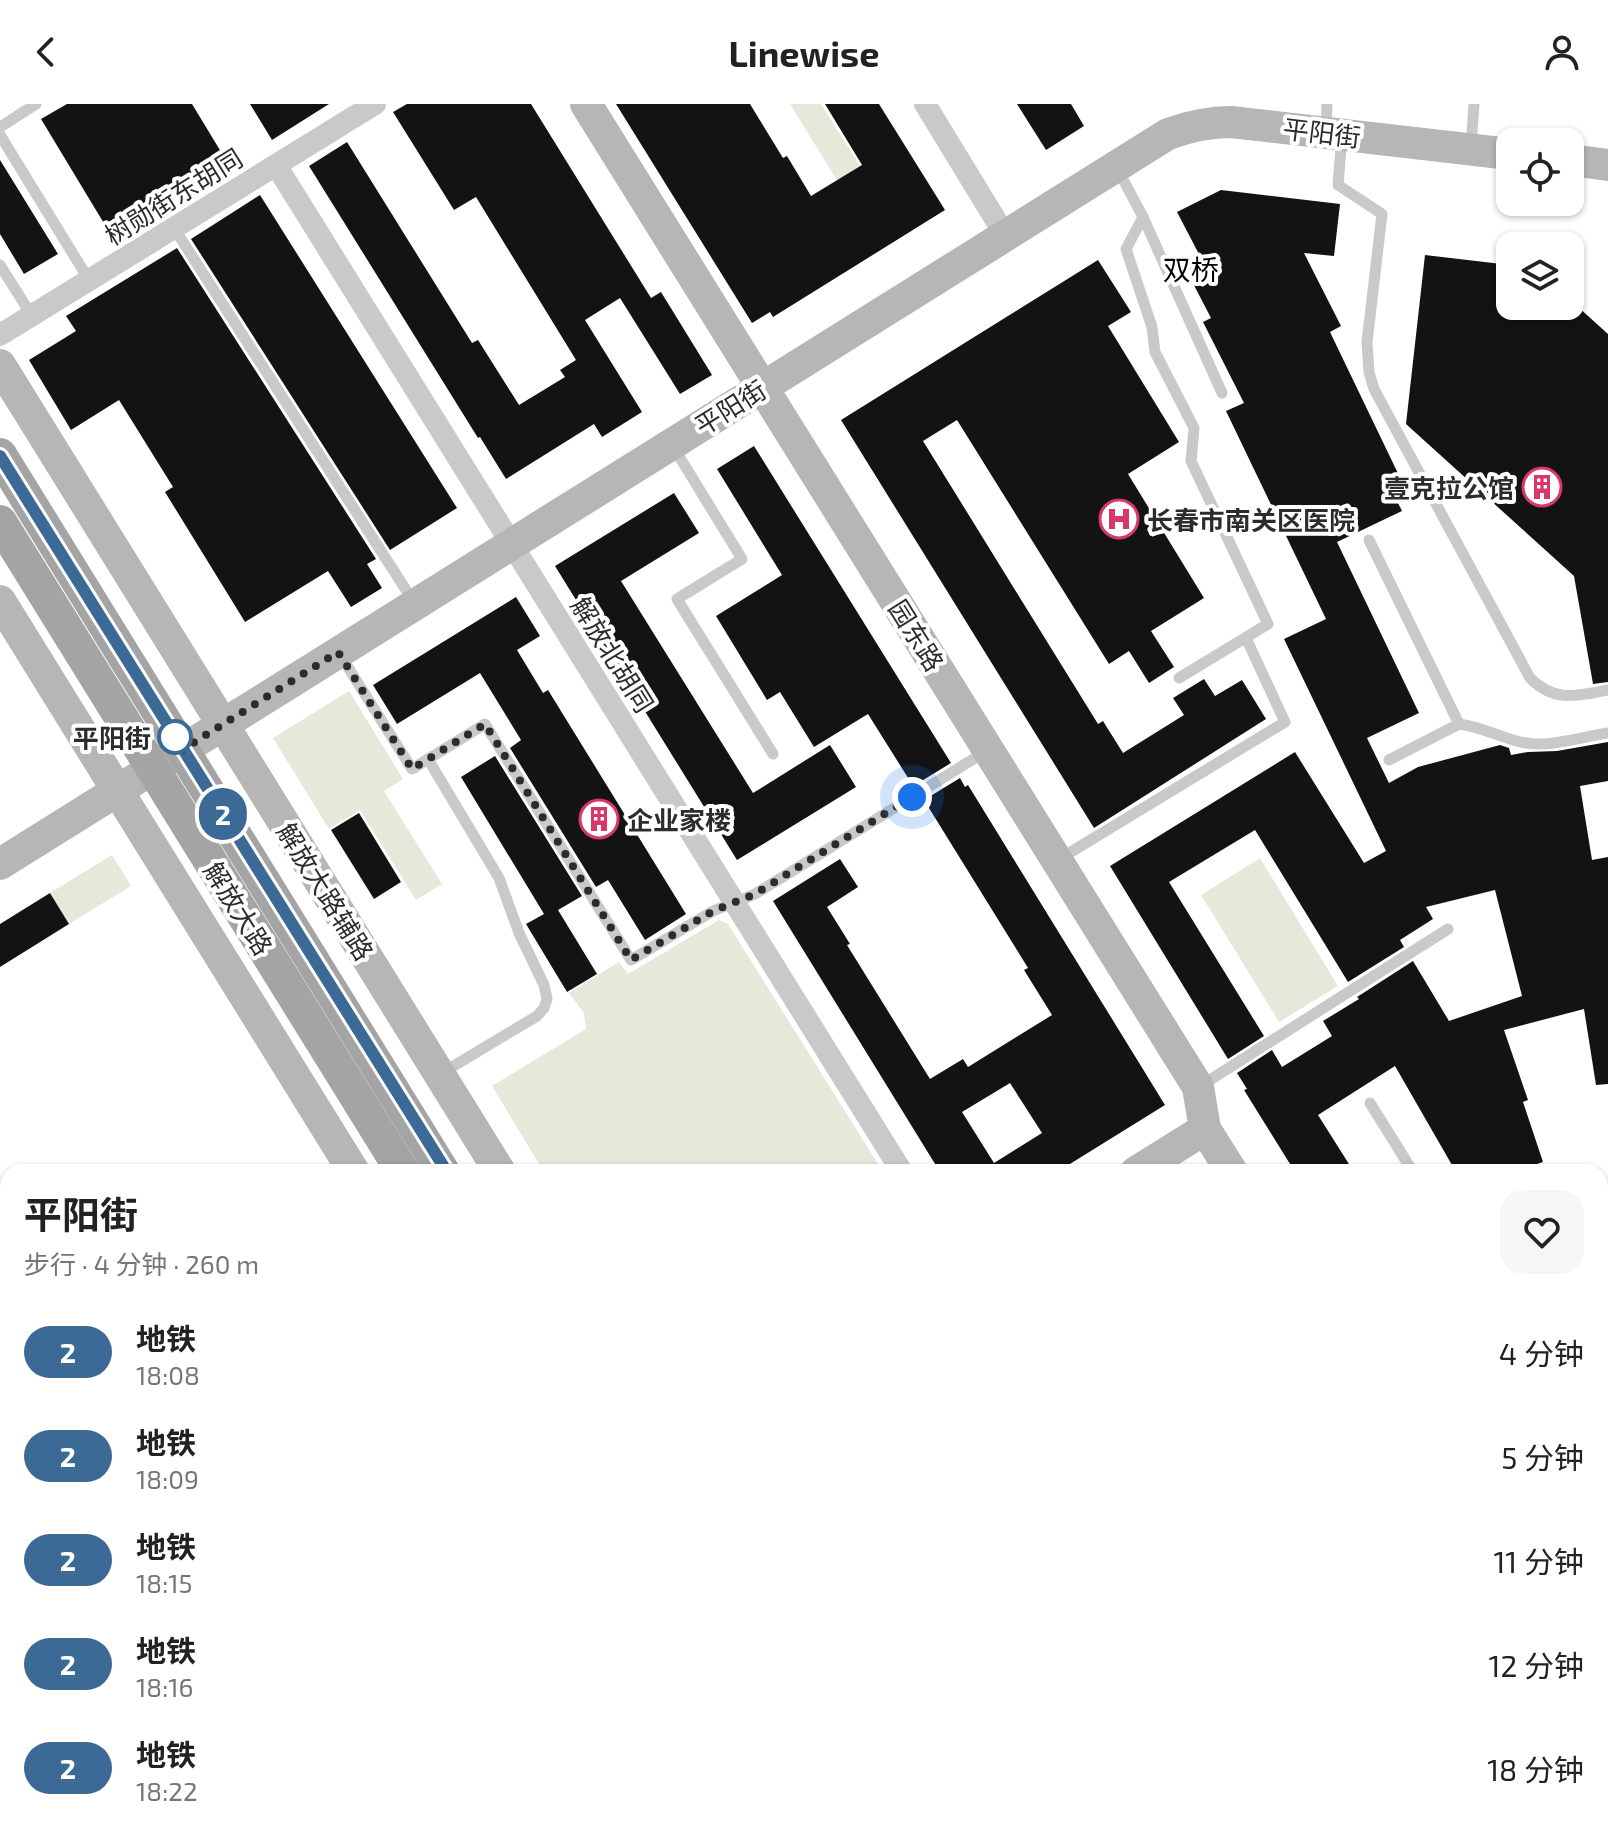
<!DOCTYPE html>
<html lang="zh">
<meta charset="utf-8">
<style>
:root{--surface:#fff;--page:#f6f6f6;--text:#222;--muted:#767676}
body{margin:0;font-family:"Exo 2","Noto Sans SC",sans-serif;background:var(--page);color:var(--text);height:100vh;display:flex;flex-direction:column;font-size:30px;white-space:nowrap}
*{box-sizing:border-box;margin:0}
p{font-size:26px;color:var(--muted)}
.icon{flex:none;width:44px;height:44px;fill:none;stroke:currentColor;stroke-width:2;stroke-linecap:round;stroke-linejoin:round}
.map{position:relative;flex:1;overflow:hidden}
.sheet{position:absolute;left:0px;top:1060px;width:1608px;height:672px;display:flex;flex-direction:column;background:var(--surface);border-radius:24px 24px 0 0;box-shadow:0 2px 6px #0004}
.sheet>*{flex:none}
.badge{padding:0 16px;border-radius:26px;font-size:28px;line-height:52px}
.fabs{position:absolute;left:1496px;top:24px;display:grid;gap:16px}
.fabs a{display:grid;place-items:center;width:88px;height:88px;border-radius:16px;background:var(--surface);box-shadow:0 2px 6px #0004;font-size:40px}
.you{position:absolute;width:40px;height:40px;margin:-20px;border:6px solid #fff;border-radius:50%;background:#1a73e8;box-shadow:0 0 0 12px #1a73e833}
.map>.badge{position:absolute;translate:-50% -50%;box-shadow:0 0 0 4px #fff}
.round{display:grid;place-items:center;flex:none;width:84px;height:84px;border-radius:24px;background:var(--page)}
.summary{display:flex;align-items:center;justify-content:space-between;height:136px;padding:0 24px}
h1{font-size:38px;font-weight:700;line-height:60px}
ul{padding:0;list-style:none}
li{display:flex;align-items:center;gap:24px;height:104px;padding:0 24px}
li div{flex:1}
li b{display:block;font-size:30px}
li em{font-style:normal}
li .badge{min-width:88px;font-weight:700;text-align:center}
header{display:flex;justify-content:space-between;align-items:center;height:104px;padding:0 24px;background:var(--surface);font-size:36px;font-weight:700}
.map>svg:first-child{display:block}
.green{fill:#e5e9d9}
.building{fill:#131313;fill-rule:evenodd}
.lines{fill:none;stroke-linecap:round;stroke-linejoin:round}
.path{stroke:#c9c9c9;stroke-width:5;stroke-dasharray:4 4;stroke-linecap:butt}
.lane{stroke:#c9c9c9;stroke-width:11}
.street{stroke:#c9c9c9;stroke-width:22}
.secondary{stroke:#b6b6b6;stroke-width:32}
.primary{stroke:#a4a4a4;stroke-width:34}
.line-casing{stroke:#fff;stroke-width:18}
.line{stroke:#3b6a96;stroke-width:12}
.walk{stroke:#2c2c2c;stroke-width:8;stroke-dasharray:0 14.4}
.stop-dot{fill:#fff;stroke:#3b6a96;stroke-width:4}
.labels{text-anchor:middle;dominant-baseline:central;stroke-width:8;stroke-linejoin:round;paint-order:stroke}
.street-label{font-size:26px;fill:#2c2c2c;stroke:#fff}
.poi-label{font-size:26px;font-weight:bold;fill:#2c2c2c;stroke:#fff;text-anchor:start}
.stop-label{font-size:26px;font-weight:bold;fill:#2c2c2c;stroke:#fff;text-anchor:end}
.neighbourhood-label{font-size:28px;fill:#000;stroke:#fff}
</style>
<header><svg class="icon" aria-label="back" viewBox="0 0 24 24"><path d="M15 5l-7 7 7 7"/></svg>Linewise<svg class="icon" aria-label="person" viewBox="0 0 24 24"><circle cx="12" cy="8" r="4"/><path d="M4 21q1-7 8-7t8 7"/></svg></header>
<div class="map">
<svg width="1608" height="1732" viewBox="0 0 1608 1732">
<rect width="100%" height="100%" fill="#fff"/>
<g class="green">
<path d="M790,0H821L871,79L848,94Z"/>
<path d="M349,587L403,675L384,687L442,780L416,796L360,706L329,725L273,634Z"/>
<path d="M112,751L131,782L69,820L50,789Z"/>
<path d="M1260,754L1338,882L1279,918L1201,791Z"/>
<path d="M719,816L728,820L883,1068H544L492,982L586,925L584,909L569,889L619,858L628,870Z"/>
<path d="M1608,1304V1732H1549L1548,1724H1600V1305Z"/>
</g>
<g class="building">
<path d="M67,0H192L229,61L111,131L41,15Z"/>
<path d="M250,0H329L272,36Z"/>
<path d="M407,0H531L651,194L661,188L712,271L680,290L620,194L585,216L642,308L602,333L594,320L506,375L480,333L478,334L309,62L347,38L472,239L478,236L519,301L565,273L560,266L576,256L476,93L454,106L393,8Z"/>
<path d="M616,0H750L783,54L787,52L811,92L862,61L825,0H879L945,106L773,213L770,208L752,219Z"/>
<path d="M1017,0H1071L1084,22L1046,46Z"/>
<path d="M0,56L58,150L24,170L0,130Z"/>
<path d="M1221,86L1340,100L1334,152L1304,149L1341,222L1330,228L1405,384L1393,389L1402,407L1337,438L1419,609L1367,634L1389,679L1418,663L1500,641L1509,644L1511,651L1528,648L1557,647L1608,638V677L1580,682L1592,756L1608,753V980L1596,981L1584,905L1504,926L1528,996L1523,998L1543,1058L1537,1060L1540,1068H1456L1395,962L1318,1011L1354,1068H1295L1244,986L1247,985L1237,969L1272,946L1282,963L1332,932L1323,917L1359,895L1357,893L1413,857L1449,917L1522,892L1495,786L1426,803L1433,815L1400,836L1404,843L1348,878L1255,726L1169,778L1264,932L1228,955L1110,762L1295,648L1364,759L1386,747L1284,535L1326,515L1226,307L1244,299L1203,218L1211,214L1184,162L1201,154L1177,108Z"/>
<path d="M260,91L457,404L390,446L191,135Z"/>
<path d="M177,144L376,455L367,460L382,484L351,503L328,467L245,518L165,388L173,383L119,296L71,326L29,256L76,227L66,212Z"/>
<path d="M1425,151L1510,161V202H1577L1608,230V578L1593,580L1574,472L1406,320Z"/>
<path d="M1098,156L1131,208L1108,222L1179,338L1128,370L1204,494L1151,527L1174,563L1149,579L1129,547L1109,560L957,316L923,337L1098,620L1103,617L1123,649L1184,611L1173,594L1204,575L1215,592L1242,576L1266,615L1094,724L841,316Z"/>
<path d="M754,342L951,659L915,681L912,676L910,677L868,610L814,643L780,588L767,596L716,512L782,471L717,365Z"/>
<path d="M674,389L699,429L621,477L753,689L830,641L856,683L737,756L555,462Z"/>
<path d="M516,493L540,532L517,546L543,589L548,586L686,810L645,836L608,776L596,783L510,644L521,636L480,569L397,620L373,581Z"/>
<path d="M495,652L582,792L558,806L597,870L567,888L526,820L544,810L461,673Z"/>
<path d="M960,674L965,683L968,681L1165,1001L1057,1068H940L773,797L840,755L858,783L827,803L850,840L847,841L930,975L963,955L968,963L1052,911L1024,866L1028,864L924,696ZM1010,979L1042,1029L994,1059L962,1008Z"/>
<path d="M359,709L401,778L374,795L331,726Z"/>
<path d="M50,789L69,820L0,863V820Z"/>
</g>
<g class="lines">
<g class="path">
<path d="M1600,1363L1603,1377"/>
<path d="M1600,1702L1605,1732"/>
</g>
<g class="lane">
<path d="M0,23L36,0"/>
<path d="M1326,27L1327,0"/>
<path d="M0,31L89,176"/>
<path d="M1342,32L1338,81L1382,110L1367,238L1369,268L1374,285L1530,574C1555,599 1577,592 1608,586"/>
<path d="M1471,43L1474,0"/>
<path d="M1118,66L1143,113L1222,289"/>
<path d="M1143,113L1126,145L1152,223L1155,248L1194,324L1191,357L1268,520L1179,574"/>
<path d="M174,124L415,500"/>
<path d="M0,161L32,212"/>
<path d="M674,344L742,455L677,495L773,650"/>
<path d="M1369,436L1459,620"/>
<path d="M339,549L412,665L485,620L631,856L713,807L755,790L988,646"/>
<path d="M428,655L499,774L519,829L544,881L547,895L544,904L537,912L442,969"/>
<path d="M1389,656L1459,620C1486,623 1513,641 1539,640C1560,640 1587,632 1608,629"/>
<path d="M1061,754L1285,618L1246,534"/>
<path d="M1202,981L1448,825"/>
<path d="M1370,999L1413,1068"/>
<path d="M0,1440L8,1453"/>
<path d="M0,1600L8,1613"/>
<path d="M158,1724L163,1732"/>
<path d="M1203,1724L1208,1732"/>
<path d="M1301,1724L1306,1732"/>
</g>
<g class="street">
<path d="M925,0L1005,131"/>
<path d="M276,61L902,1068"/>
<path d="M0,231L375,0"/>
<path d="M0,1190L8,1203"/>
<path d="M0,1273L8,1268"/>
<path d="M331,1724L336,1732"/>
</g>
<g class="secondary">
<path d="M586,0L1198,983L1205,1025L1232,1068"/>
<path d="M1570,56L1608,61"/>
<path d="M0,261L500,1068"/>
<path d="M0,497L354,1068"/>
<path d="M0,760L1168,30C1190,22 1208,18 1231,18L1510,50"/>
<path d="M1136,1068L1205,1025"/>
<path d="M1600,1281L1608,1279"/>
<path d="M760,1724L765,1732"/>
<path d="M907,1724L912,1732"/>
<path d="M1457,1724V1732"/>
<path d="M65,1732L78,1724"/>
</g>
<g class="primary">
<path d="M0,351L443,1068"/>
<path d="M0,418L403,1068"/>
<path d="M809,1724L814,1732"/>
<path d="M848,1724L853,1732"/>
</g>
</g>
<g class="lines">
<g class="line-casing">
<path id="line" d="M0,352L447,1068"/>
</g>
<use href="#line" class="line"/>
<path class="walk" d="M175,633L182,646L338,548L412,665L485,620L631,856L713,807L755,790L912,693"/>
</g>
<defs>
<g id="building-ring" transform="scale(2)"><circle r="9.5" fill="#fff" stroke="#d9376b" stroke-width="1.5"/><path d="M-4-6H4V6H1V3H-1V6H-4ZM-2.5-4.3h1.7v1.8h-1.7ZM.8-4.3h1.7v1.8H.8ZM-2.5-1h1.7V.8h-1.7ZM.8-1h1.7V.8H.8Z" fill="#d9376b"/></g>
<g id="hospital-ring" transform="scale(2)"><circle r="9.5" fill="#fff" stroke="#d9376b" stroke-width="1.5"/><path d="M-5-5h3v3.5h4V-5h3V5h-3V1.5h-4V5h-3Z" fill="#d9376b"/></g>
</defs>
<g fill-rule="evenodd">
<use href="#building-ring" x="1542" y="383"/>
<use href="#hospital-ring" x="1119" y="415"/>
<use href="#building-ring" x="599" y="715"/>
</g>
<circle class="stop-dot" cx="175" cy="633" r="16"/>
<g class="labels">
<g class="street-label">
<text transform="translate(1322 28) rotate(7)">平阳街</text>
<text transform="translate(173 92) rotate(-32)">树勋街东胡同</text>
<text transform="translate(730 303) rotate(-32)">平阳街</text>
<text transform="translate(917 531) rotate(58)">园东路</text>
<text transform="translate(613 550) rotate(58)">解放北胡同</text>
<text transform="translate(326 787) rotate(58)">解放大路辅路</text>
<text transform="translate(239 804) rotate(58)">解放大路</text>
</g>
<g class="poi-label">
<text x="1514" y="383" text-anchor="end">壹克拉公馆</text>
<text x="1147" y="415">长春市南关区医院</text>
<text x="627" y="715">企业家楼</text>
</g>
<g class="stop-label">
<text x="151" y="633">平阳街</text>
</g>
<g class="neighbourhood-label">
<text x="1191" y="165">双桥</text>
</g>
</g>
</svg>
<div class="fabs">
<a><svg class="icon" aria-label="locate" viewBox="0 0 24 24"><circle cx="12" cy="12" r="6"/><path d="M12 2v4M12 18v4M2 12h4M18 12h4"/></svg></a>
<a><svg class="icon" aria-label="layers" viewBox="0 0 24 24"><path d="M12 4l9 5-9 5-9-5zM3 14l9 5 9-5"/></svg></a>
</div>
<div class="you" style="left:912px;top:693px"></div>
<b class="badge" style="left:223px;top:710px;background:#3b6a96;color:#fff">2</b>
<section class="sheet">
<div class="summary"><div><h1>平阳街</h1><p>步行 · 4 分钟 · 260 m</p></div><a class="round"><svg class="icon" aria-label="heart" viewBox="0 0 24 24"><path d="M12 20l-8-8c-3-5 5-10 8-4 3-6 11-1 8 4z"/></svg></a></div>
<ul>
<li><span class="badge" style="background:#3b6a96;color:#fff">2</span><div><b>地铁</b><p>18:08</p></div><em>4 分钟</em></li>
<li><span class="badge" style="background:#3b6a96;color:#fff">2</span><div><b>地铁</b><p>18:09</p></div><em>5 分钟</em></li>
<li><span class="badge" style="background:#3b6a96;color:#fff">2</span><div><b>地铁</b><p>18:15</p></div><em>11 分钟</em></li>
<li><span class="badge" style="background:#3b6a96;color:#fff">2</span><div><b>地铁</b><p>18:16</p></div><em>12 分钟</em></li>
<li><span class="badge" style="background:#3b6a96;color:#fff">2</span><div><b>地铁</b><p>18:22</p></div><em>18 分钟</em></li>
</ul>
</section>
</div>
